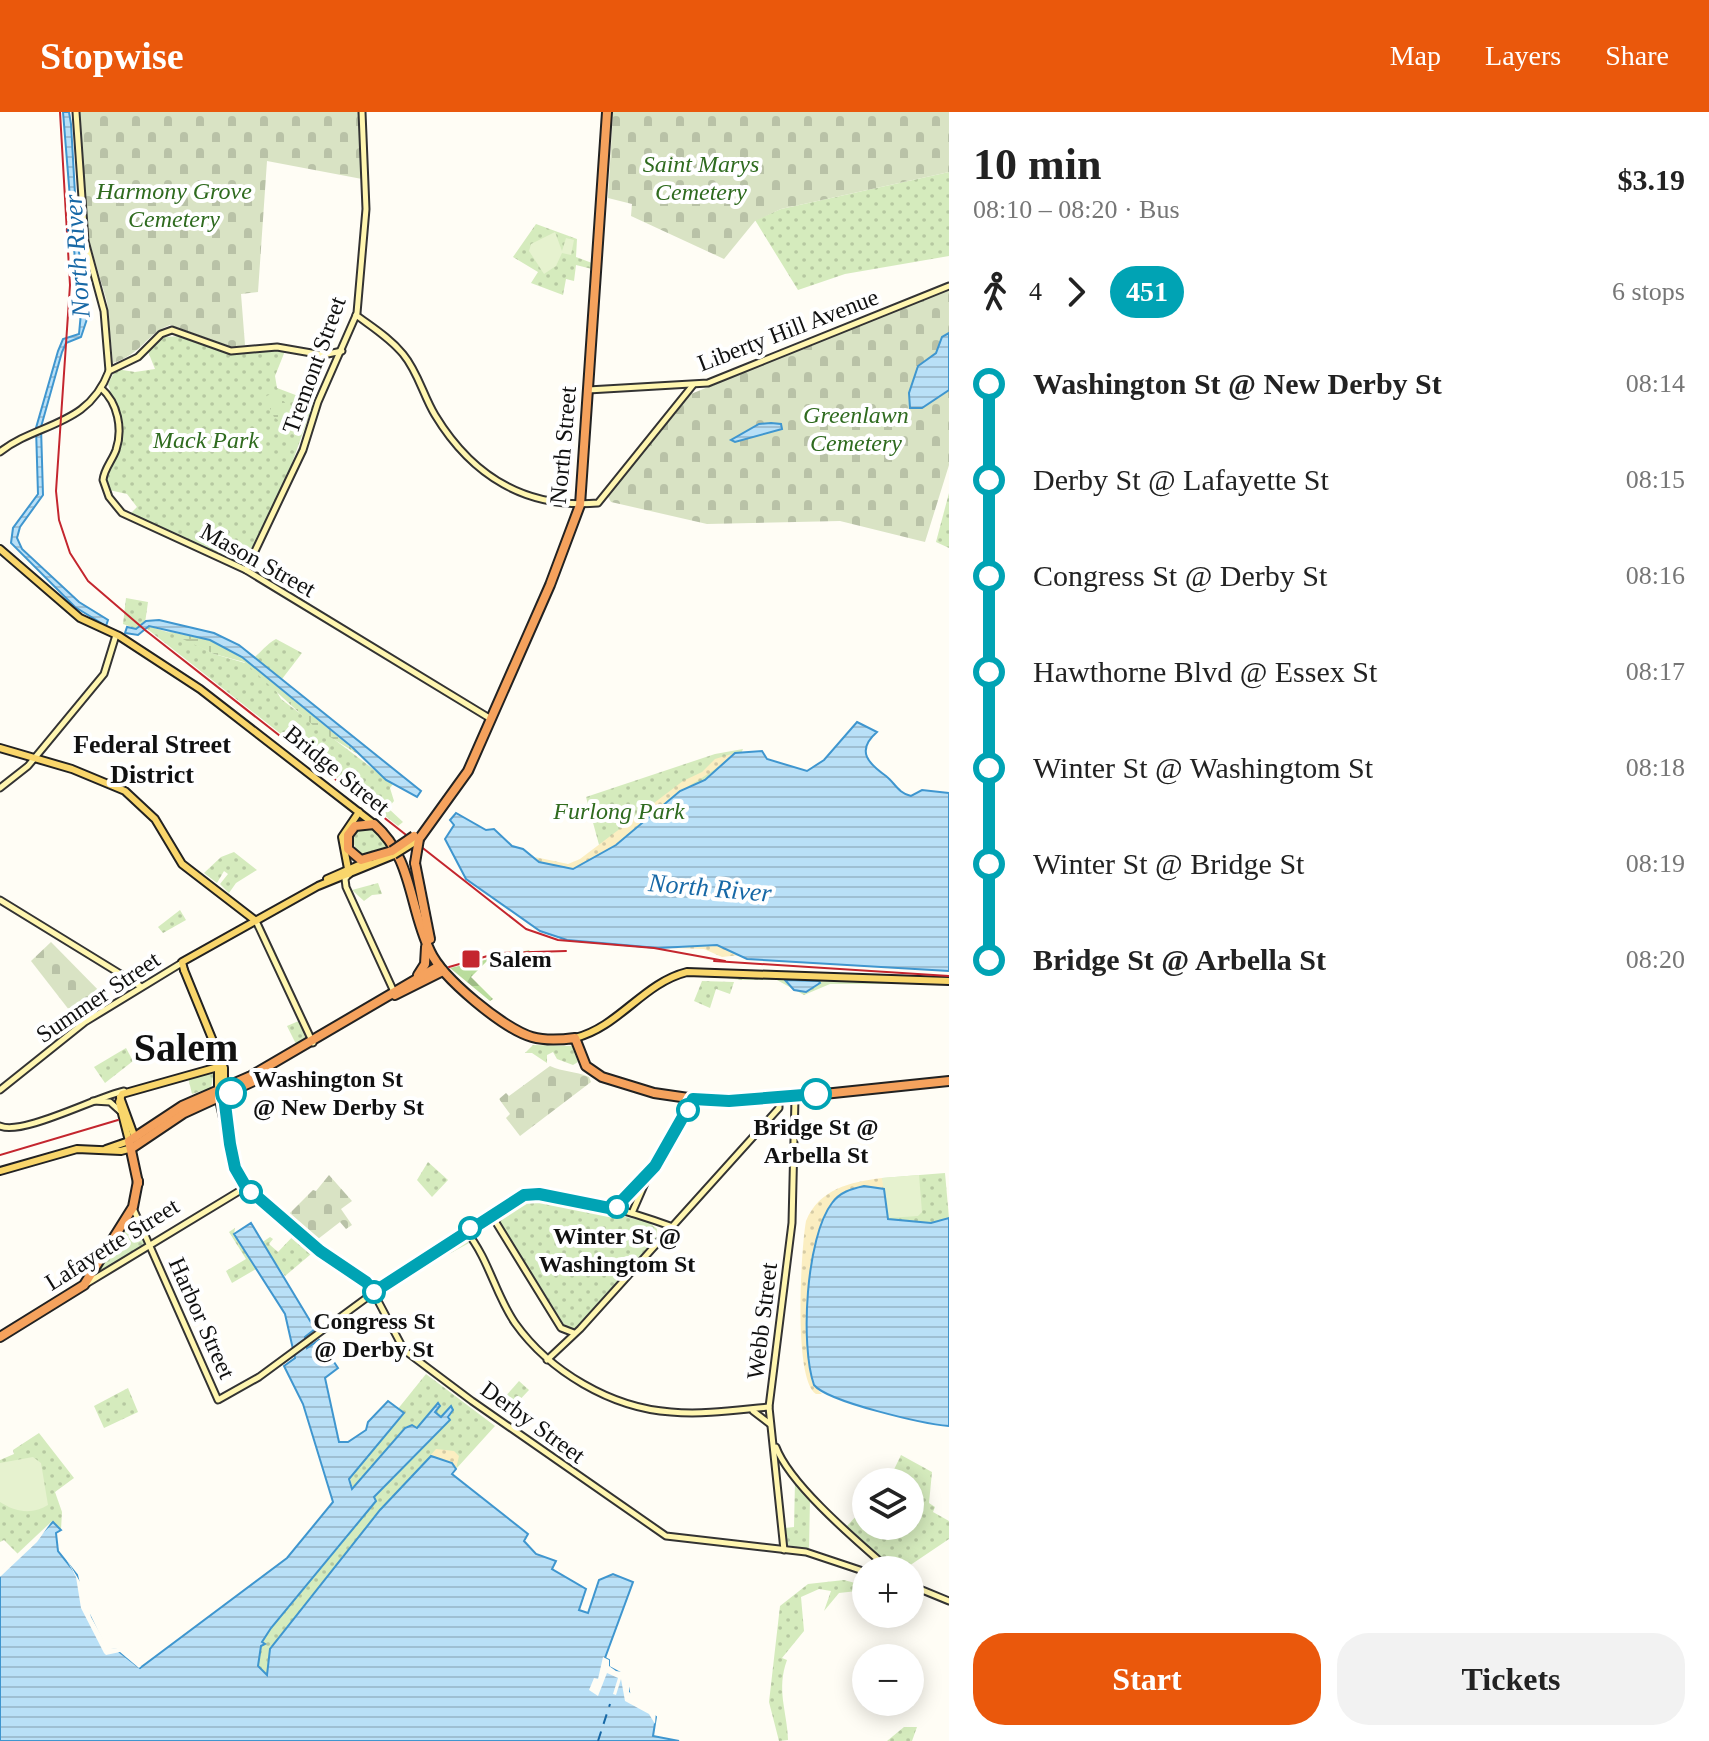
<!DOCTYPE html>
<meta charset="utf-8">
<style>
:root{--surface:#fff;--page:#f2f2f2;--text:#222;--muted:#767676;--accent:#ea580c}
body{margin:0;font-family:Georgia,serif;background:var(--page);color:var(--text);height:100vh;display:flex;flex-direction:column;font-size:30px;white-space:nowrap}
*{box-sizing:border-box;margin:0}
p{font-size:26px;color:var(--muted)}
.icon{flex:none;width:44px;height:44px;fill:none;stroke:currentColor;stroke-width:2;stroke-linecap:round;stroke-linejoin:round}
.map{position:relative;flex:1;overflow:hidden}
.sheet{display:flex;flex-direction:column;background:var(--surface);width:760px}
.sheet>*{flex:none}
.badge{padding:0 16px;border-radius:26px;font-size:28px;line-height:52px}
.buttons{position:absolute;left:852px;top:1356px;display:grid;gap:16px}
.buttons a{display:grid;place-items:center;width:72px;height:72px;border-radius:50%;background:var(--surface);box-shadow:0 4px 20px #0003;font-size:40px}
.map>.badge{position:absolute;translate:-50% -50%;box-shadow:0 0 0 4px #fff}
.legs{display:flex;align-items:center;gap:12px;height:88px;padding:0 24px;font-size:26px}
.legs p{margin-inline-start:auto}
.overview{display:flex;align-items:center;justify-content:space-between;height:136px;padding:0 24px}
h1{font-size:44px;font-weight:600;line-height:60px}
.action{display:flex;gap:16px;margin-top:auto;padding:16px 24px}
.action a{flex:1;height:92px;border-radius:32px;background:var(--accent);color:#fff;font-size:32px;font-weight:600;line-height:92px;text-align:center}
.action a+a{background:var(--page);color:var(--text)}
ul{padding:0 24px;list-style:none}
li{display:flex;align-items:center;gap:28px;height:96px;font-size:30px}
li i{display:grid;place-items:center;width:12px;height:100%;margin:0 10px;background:currentColor}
li i::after{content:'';width:20px;height:20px;margin:-10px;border:6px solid;border-radius:50%;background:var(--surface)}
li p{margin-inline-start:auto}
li:first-child i{background:linear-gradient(#0000 50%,currentColor 0)}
li:last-child i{background:linear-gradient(currentColor 50%,#0000 0)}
header{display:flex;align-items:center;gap:48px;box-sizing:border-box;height:112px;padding:0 40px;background:var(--accent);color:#fff}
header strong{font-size:38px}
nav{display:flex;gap:44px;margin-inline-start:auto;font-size:28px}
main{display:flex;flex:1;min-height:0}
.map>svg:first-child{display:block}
.green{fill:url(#green-dots)}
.forest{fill:url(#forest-firs)}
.wetland{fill:url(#wetland-marsh)}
.sand{fill:url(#sand-dots)}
.cemetery{fill:url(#cemetery-stones)}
.pitch{fill:#e6f2cf}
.water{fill:url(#water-rules);stroke:#3f96cf;stroke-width:2}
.pier{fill:#fffdf5}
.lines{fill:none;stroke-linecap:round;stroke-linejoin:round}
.ferry{stroke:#1768a6;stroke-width:2;stroke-dasharray:10 8;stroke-linecap:butt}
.secondary-casing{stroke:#333;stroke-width:9}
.primary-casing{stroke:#222;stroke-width:10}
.highway-casing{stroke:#222;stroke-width:12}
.secondary{stroke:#fff6b0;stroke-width:5}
.primary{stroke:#f9d66b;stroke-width:6}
.highway{stroke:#f5a25d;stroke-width:8}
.rail{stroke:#c4262e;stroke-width:2}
.primary-bridge-casing{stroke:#222;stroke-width:10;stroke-linecap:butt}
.highway-bridge-casing{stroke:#222;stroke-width:12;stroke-linecap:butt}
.primary-bridge{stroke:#f9d66b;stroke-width:6}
.highway-bridge{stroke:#f5a25d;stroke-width:8}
.line-1-casing{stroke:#fff;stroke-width:18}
.line-1{stroke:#00a3b4;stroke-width:12}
.poi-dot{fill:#c4262e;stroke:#fff;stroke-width:3}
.stop-1-dot{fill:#fff;stroke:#00a3b4;stroke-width:4}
.labels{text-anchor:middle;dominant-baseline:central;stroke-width:8;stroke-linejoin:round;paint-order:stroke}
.park-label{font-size:24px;font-style:italic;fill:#2f6b1f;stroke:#fff}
.street-label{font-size:24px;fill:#111;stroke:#fff}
.poi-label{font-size:24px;font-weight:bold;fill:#111;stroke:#fff;text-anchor:start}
.stop-label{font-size:24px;font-weight:bold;fill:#111;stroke:#fff}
.water-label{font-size:26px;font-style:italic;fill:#1768a6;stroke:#fff}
.neighbourhood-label{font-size:26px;font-weight:bold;fill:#111;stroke:#fff}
.town-label{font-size:40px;font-weight:bold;fill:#111;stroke:#fff}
</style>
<header>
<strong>Stopwise</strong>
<nav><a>Map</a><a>Layers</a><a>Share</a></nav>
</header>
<main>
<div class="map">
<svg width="949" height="1629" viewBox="0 0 949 1629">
<defs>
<pattern id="green-dots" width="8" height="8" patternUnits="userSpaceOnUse" patternTransform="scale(2)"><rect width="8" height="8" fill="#d5ebbd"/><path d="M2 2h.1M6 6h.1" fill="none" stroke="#b6c8a1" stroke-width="1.8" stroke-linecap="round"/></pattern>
<pattern id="forest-firs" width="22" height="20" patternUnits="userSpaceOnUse" patternTransform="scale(2)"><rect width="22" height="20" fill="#b9dc9c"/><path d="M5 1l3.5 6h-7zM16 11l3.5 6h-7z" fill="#9ebc85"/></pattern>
<pattern id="wetland-marsh" width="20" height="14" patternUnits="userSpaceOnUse" patternTransform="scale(2)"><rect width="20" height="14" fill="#d5ebbd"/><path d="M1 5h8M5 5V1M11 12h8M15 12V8" fill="none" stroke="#b6c8a1"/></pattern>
<pattern id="sand-dots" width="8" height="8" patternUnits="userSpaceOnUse" patternTransform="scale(2)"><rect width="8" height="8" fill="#fbeec1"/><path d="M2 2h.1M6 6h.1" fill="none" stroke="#d6cba5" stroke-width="1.8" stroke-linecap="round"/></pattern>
<pattern id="cemetery-stones" width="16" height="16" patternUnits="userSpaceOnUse" patternTransform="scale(2)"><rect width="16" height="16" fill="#d9e3c4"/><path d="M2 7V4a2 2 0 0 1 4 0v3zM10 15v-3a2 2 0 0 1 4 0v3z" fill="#b9c2a7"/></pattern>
<pattern id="water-rules" width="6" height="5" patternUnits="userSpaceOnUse" patternTransform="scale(2)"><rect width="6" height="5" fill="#b9e0f7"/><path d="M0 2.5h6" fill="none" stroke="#9ebfd3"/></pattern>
</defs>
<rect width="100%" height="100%" fill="#fffdf5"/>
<g class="green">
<path d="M949,60V144L845,162L798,178L755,108L781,97Z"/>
<path d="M536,112L577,127L576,145L592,151V157L576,153L574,169L566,167L563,183L531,171L538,160L513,145Z"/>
<path d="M183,224C199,231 215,239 233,240C251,241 267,236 285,239L275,264L277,276L314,290L279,387L244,454L129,403L137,395L127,382L109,378L106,368C123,328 122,313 108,272L116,257L135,260L155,257L147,237L164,225Z"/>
<path d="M949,381V436L936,430Z"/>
<path d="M126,486L148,490L145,511L148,514L177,523L214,542L245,551C259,545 263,534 276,527L302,541L282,567L258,548L281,587L393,672L390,676L394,689L388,696L403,710L398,714L146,516L143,519L123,512Z"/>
<path d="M743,637L738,649L601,740L586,685L715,642Z"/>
<path d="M365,715L373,716L389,734L363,744L357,741L352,726L357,717Z"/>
<path d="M234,740L257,758L236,771L229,781L220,772L228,762L224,759L217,771L204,761L221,745Z"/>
<path d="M378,771L382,782L372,783L364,789L352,778Z"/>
<path d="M180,798L186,808L163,821L158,815Z"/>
<path d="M704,863L899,870L923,872H830L804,883L777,868H741Z"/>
<path d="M702,869L734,870L730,882L716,877L710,896L694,889Z"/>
<path d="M301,908L306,928L297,934L287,914Z"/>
<path d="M533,933L572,934L578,950L573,953L557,947L553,940L547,943V951L532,941H525Z"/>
<path d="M126,936L133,949L105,971L94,955Z"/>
<path d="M214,959L211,976L192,982L188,965Z"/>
<path d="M428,1050L448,1068L432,1085L417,1068Z"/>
<path d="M945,1061L949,1106L931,1111L888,1107L882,1066Z"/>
<path d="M536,1085L649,1110L657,1117L656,1126L576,1217L565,1214L499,1109V1104L527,1086Z"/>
<path d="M133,1095L149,1133L84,1173Z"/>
<path d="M235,1116L234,1122L256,1157L232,1171L226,1159L246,1147L229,1120Z"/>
<path d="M297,1120L317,1137L285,1164L261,1131L270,1125L273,1127L269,1132L278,1140Z"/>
<path d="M465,1125L469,1131L409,1164L408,1161Z"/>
<path d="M426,1262L495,1314L456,1357L431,1344L380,1398L270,1537L267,1564L258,1554L261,1533L271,1516L376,1389L374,1386L450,1308V1295L441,1305L435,1300L440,1294L438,1292L417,1317L410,1316L355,1385L348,1359Z"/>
<path d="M519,1269L529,1278L513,1295L503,1287Z"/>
<path d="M128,1276L138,1300L104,1316L94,1294Z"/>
<path d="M39,1321L74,1366L55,1380L62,1400L61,1418L53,1410L19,1443L4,1428L0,1430V1348L14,1342L13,1338Z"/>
<path d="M901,1343L932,1360L929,1391L935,1395L933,1400L949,1409V1427L903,1458H895L847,1414L859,1401L866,1402V1414H910V1370H888Z"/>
<path d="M795,1369L810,1387L809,1437L787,1433L785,1416L794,1415Z"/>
<path d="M844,1468L866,1474V1478L839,1481L824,1499L831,1479L819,1477L801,1485L804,1519L782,1546L787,1548C776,1578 787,1599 788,1628L779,1629L769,1590L780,1494L808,1472Z"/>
<path d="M904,1615H917L912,1629H887Z"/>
</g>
<path class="forest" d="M529,838L533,844L486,850L471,865L493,887L490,889L450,856Z"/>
<g class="wetland">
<path d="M276,279L289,296L285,313L274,305L265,285Z"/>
<path d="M166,519L210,528L242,545L361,644L317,617L244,550L214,542Z"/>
</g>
<g class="sand">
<path d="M735,641C717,657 699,668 679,680C650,698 571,792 535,745L568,752L580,747L683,669L702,660L715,647Z"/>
<path d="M717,833L740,843L722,845L704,837L672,836Z"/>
<path d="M882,1066L884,1077L873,1075L816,1129C812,1161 796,1260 822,1282H816C793,1268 801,1137 806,1109C819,1077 850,1070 882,1066Z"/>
<path d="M436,1337L454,1339L459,1344L456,1357L411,1366Z"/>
</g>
<g class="cemetery">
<path d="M80,0H358L362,67L267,49L258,180L241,182L245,233L232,235L170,213C147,221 142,242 113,251L107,190L88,125Z"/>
<path d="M613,0H949V60L781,97L755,109L724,147L631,104L632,92L608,86Z"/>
<path d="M949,176V353L925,430L840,409L707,412L611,390L607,383L691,282Z"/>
<path d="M51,830L110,890L80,912L31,849Z"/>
<path d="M550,954C563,960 575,959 589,965L591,970L520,1024L506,1006L510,1002L499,987L506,981L509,984Z"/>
<path d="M329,1063L352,1089L341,1097L352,1113L346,1117L340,1110L318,1127L288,1103L313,1078L316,1079Z"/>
</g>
<g class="pitch">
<path d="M555,120L562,139L566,126L574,128L571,143L562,141L556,154L544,162L529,139L531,132Z"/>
<path d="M919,1063L922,1100L918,1104L887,1106L882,1066Z"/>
<path d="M33,1345L41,1351L48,1393C32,1403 15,1400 0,1390V1351Z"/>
</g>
<g class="water">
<path d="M63,0H69L71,12L78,134L89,201L81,225L66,231L62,240L41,315L43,383L20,415L17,426L22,437L79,490L108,508L106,514L75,495L11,431L13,416L38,382L36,316L58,239L63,227L79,222L83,179L75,148Z"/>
<path d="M949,221V278L922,296H910L909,281L918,254L936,241L942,225Z"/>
<path d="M771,311L781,312L782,317L735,330L731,328L759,312Z"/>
<path d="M159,508L214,521L239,533L421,679L417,685L386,668L352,635L242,545L210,528L149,514L138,523L125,521L127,515L136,517L146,509Z"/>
<path d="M857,610L877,620C855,639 869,652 886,664C895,671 898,681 911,684L922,678L949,681V859L747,847L717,833L658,836L567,828L540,819L466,767L445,727L454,713L450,708L456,701L486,718L494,717L512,734L523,737L539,750L573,757L616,733L680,679L705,668L735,641L762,639L767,647L807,659L824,648Z"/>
<path d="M785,868L819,869L820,871L806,880L794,878Z"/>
<path d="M864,1074L884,1077L888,1107L931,1111L949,1106V1314C924,1312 828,1290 814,1273C800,1233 806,1125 832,1091C840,1080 851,1077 864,1074Z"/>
<path d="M251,1111L315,1217L305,1225L307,1236L319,1228L338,1256L325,1266L339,1330H348L366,1318L368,1310L388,1289L404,1301L349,1367L352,1377L405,1316L412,1313L417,1316L438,1291L440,1294L435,1300L441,1305L451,1294L453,1298L448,1305L450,1308L374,1385L376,1389L271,1516L262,1530L265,1532L261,1534L258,1554L267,1563L270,1537L380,1398L431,1344L452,1351L456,1357L452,1362L528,1422L524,1429L536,1442L556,1449L552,1457L586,1477L579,1498L588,1501L599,1468L613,1462L633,1470L605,1546L609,1548V1555L626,1564L630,1585L656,1605L653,1624L679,1629H0V1461L53,1410L61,1418L56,1421L58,1439L77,1463L84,1492L106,1537L117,1538L140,1556L287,1446L333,1390L303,1292L284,1254L295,1246L285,1202L234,1122Z"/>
</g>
<g class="pier">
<path d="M52,1409L37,1430L0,1465V1458Z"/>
<path d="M64,1443L85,1478L91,1505L105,1530L111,1536L123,1537L141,1554L139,1556L120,1540L106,1543L104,1541L81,1496L76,1465Z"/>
<path d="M603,1545L609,1548V1554L616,1559L629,1561V1580L656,1599L655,1612L649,1602L625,1589L621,1567L616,1583L613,1582L618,1566L607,1561L598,1584L589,1578L594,1566L598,1567Z"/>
</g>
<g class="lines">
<path class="ferry" d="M598,1629L610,1592"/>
<g class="secondary-casing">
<g id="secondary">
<path d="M76,0L85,129L104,199L109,259"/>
<path d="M356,203C372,215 390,226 403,242C418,260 423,283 435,303C472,364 526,397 598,391L693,273"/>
<path d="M101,276C118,291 123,317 116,338C112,349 104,357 103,368L109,385L122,401L246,458L491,607"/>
<path d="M588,278L708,271L949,174"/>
<path d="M0,340C38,310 88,315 109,259L138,245L161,222L172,218L231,239L277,235L323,243L342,239"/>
<path d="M246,458L303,338L318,290L357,201L366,97L362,0"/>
<path d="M0,676L28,654L104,562L116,523"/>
<path d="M349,762L345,767L346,775L395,882"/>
<path d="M0,788L140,874"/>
<path d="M256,809L313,931"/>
<path d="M0,978L85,910L180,852"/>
<path d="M224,984L231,1036L246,1075L327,1145L369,1172L404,1238L472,1289L666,1424L806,1440L866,1460"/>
<path d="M218,986L223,1008"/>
<path d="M93,989L110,990L120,999"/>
<path d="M0,1014C22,1024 96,985 124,979"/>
<path d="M133,1096L218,1288L259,1265L403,1159L524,1083C556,1076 640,1103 673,1115"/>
<path d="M615,1096L655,1054L693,987"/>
<path d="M632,1101L646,1069"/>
<path d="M492,1104L561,1216L574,1221"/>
<path d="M466,1119C489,1147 495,1182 515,1211C549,1259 611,1296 671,1300C703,1303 737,1298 769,1295"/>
<path d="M86,1172L246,1075"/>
<path d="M547,1248L580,1217L779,996V985"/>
<path d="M753,1299L770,1312"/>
<path d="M776,1335C790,1373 858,1430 890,1458"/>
<path d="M784,1438L769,1295L792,1111L795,986"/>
<path d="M910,1473L949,1489"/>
</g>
</g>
<g class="primary-casing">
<g id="primary">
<path d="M0,437L80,506L119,524L200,577L374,712"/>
<path d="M0,636L72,657L125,679L155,707L182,752L256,809"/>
<path d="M349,762L342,725L359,700"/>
<path d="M327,767L368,749"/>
<path d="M184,858L182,850L318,774L394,743"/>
<path d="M184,858L224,956V976"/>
<path d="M575,926C619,915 643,871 687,860L949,869"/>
<path d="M218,954V979"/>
<path d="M120,985L135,1026"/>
<path d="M106,1037L129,1029L119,990L122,982L218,955"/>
<path d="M0,1059L77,1037L121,1039L132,1036"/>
</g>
</g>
<g class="highway-casing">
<g id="highway">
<path d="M419,727L468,659L550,473L580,393L607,0"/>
<path d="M392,739L361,748L348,737V723L355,714L374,712C413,746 409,796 430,839C442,866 504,917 532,925C546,929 560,928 575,926L586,954L602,965L654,981L702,988L795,985L949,969"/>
<path d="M415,751L430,827"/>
<path d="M418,863L425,852L426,835"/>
<path d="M395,883L443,859"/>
<path d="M132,1036L184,1001L256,968"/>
<path d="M138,1071L129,1029L182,994L251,964L439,854"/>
<path d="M0,1225L84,1173L133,1095L138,1069"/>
</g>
</g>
<use href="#secondary" class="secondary"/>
<use href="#primary" class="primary"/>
<use href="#highway" class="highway"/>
<g class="rail">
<path d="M60,0L70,173L56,379L59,408L70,441L88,469L145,518L526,817L558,828L654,836L725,849"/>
<path d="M714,849L949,864"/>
<path d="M449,855L498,841L566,839"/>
<path d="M0,1043L118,1008"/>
</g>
<g class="primary-bridge-casing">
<path id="primary-bridge" d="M394,743L418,728"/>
</g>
<g class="highway-bridge-casing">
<g id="highway-bridge">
<path d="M392,739L414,724"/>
<path d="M415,751L419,727"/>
</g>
</g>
<use href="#primary-bridge" class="primary-bridge"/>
<use href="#highway-bridge" class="highway-bridge"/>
</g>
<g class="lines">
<g class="line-1-casing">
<path id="line-1" d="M231,981L224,984L230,1032L235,1056L246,1075L320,1139L366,1170L374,1180L524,1083L539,1082L614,1097L655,1054L693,987L729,989L816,982"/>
</g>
<use href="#line-1" class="line-1"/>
</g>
<rect class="poi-dot" x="461" y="837" width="20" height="20" rx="4"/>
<g class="stop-1-dot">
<circle cx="231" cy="981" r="14"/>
<circle cx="816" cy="982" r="14"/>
<circle cx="688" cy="998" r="10"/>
<circle cx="251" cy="1080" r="10"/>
<circle cx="617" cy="1095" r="10"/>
<circle cx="470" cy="1116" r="10"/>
<circle cx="374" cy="1180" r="10"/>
</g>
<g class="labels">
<g class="park-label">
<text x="701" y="52">Saint Marys<tspan x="701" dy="28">Cemetery</tspan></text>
<text x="174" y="79">Harmony Grove<tspan x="174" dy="28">Cemetery</tspan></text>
<text x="856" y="303">Greenlawn<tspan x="856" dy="28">Cemetery</tspan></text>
<text x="206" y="328">Mack Park</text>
<text x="619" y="699">Furlong Park</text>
</g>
<g class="street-label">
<text transform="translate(788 218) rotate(-21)">Liberty Hill Avenue</text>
<text transform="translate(314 253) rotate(-70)">Tremont Street</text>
<text transform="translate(563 333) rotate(-85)">North Street</text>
<text transform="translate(258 448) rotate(29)">Mason Street</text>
<text transform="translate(337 658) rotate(39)">Bridge Street</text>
<text transform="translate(98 885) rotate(-34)">Summer Street</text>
<text transform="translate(112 1132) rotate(-32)">Lafayette Street</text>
<text transform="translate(202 1206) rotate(66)">Harbor Street</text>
<text transform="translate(762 1209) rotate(-83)">Webb Street</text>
<text transform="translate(533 1310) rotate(36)">Derby Street</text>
</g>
<g class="poi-label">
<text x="489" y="847">Salem</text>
</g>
<g class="stop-label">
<text x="253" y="967" text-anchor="start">Washington St<tspan x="253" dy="28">@ New Derby St</tspan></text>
<text x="816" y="1015">Bridge St @<tspan x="816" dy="28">Arbella St</tspan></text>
<text x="617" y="1124">Winter St @<tspan x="617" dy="28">Washingtom St</tspan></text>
<text x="374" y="1209">Congress St<tspan x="374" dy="28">@ Derby St</tspan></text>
</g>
<g class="water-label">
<text transform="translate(77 144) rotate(-94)">North River</text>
<text transform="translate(710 776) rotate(5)">North River</text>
</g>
<g class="neighbourhood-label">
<text x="152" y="632">Federal Street<tspan x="152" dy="30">District</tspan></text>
</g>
<g class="town-label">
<text x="186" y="935">Salem</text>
</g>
</g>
</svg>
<div class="buttons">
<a><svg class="icon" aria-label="layers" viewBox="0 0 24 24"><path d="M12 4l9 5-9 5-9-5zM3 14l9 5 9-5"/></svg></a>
<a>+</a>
<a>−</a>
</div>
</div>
<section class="sheet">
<div class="overview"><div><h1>10 min</h1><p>08:10 – 08:20 · Bus</p></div><b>$3.19</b></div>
<div class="legs"><svg class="icon" aria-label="walk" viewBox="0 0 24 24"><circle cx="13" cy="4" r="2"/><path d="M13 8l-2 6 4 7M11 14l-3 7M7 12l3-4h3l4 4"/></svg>4<svg class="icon" aria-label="forward" viewBox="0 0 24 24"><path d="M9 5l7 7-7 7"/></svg><b class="badge" style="background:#00a3b4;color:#fff">451</b><p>6 stops</p></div>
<ul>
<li><i style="color:#00a3b4"></i><b>Washington St @ New Derby St</b><p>08:14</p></li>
<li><i style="color:#00a3b4"></i><span>Derby St @ Lafayette St</span><p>08:15</p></li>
<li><i style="color:#00a3b4"></i><span>Congress St @ Derby St</span><p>08:16</p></li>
<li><i style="color:#00a3b4"></i><span>Hawthorne Blvd @ Essex St</span><p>08:17</p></li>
<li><i style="color:#00a3b4"></i><span>Winter St @ Washingtom St</span><p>08:18</p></li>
<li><i style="color:#00a3b4"></i><span>Winter St @ Bridge St</span><p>08:19</p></li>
<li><i style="color:#00a3b4"></i><b>Bridge St @ Arbella St</b><p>08:20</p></li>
</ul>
<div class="action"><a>Start</a><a>Tickets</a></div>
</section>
</main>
